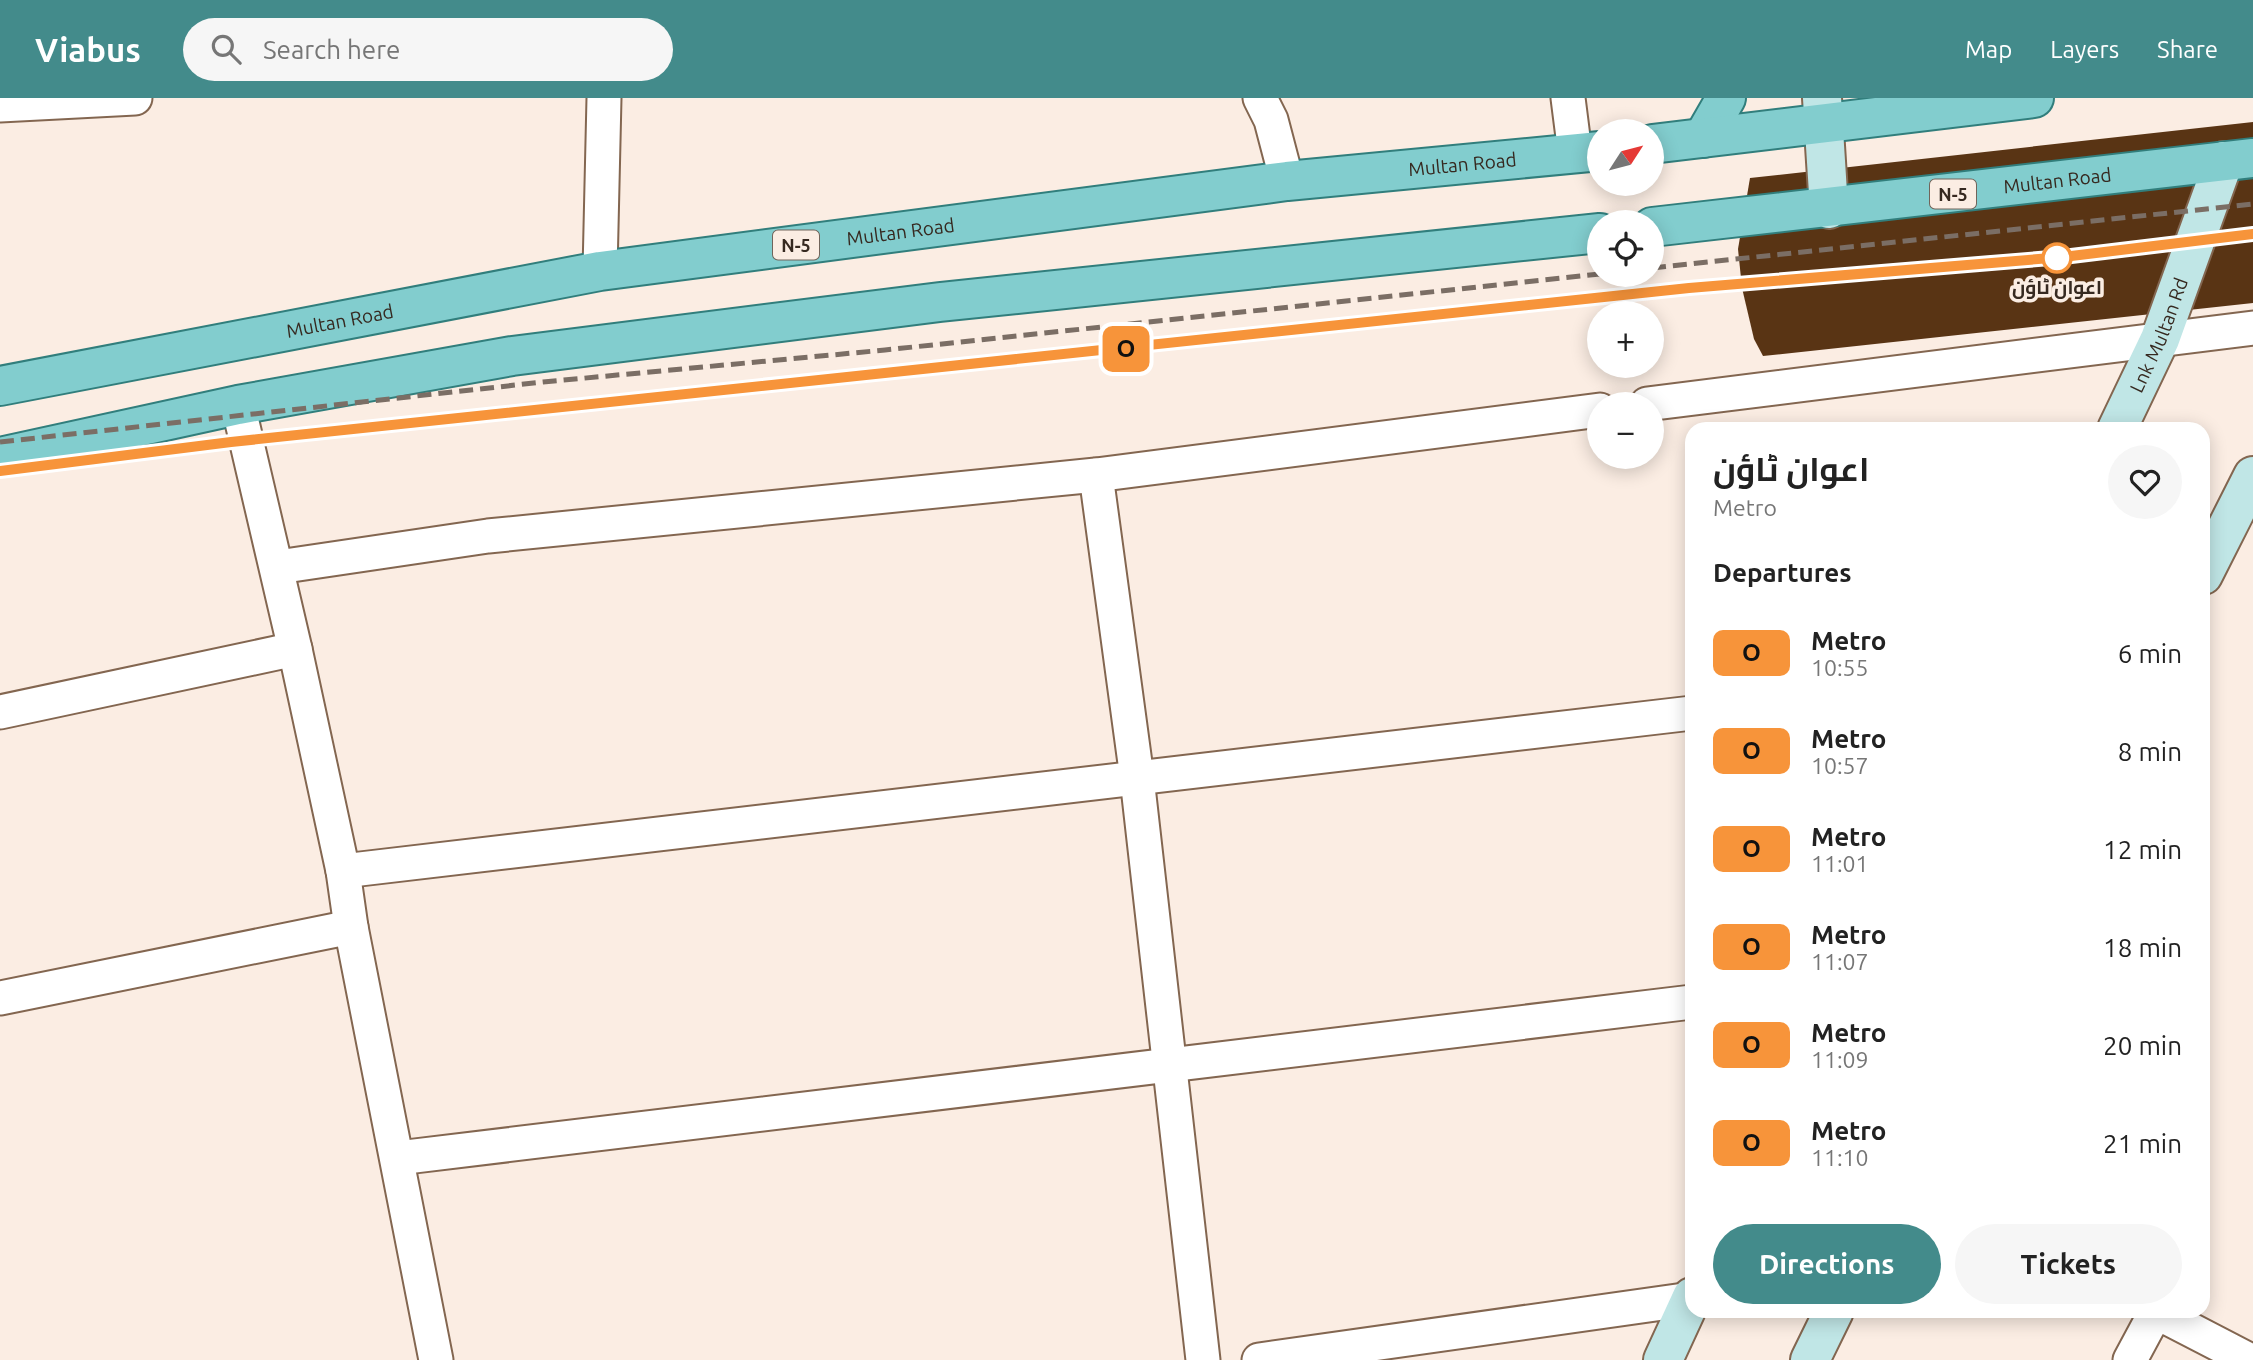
<!DOCTYPE html>
<meta charset="utf-8">
<style>
:root{--surface:#fff;--page:#f6f6f6;--text:#222;--muted:#767676;--accent:#438b8b}
body{margin:0;font-family:Ubuntu,Cairo,sans-serif;background:var(--page);color:var(--text);height:100vh;display:flex;flex-direction:column;font-size:26px;white-space:nowrap}
*{box-sizing:border-box;margin:0}
p{font-size:23px;color:var(--muted)}
.icon{flex:none;width:38px;height:38px;fill:none;stroke:currentColor;stroke-width:2;stroke-linecap:round;stroke-linejoin:round}
.map{position:relative;flex:1;overflow:hidden}
.side{position:absolute;left:1685px;top:324px;width:525px;height:896px;display:flex;flex-direction:column;background:var(--surface);border-radius:21px;box-shadow:0 4px 18px #0003}
.side>*{flex:none}
.badge{padding:0 14px;border-radius:10px;font-size:24px;line-height:46px}
.needle{width:46px;rotate:54deg}
.tools{position:absolute;left:1587px;top:21px;display:grid;gap:14px}
.tools a{display:grid;place-items:center;width:77px;height:77px;border-radius:50%;background:var(--surface);box-shadow:0 4px 18px #0003;font-size:35px}
.map>.badge{position:absolute;translate:-50% -50%;box-shadow:0 0 0 4px #fff}
h2{padding:0 28px;font-size:26px;line-height:63px}
.round{display:grid;place-items:center;flex:none;width:74px;height:74px;border-radius:37px;background:var(--page)}
.headline{display:flex;align-items:center;justify-content:space-between;height:119px;padding:0 28px}
h1{font-size:33px;font-weight:700;line-height:52px}
.primary-button{display:flex;gap:14px;margin-top:auto;padding:14px 28px}
.primary-button a{flex:1;height:80px;border-radius:42px;background:var(--accent);color:#fff;font-size:28px;font-weight:700;line-height:80px;text-align:center}
.primary-button a+a{background:var(--page);color:var(--text)}
ul{padding:0;list-style:none}
li{display:flex;align-items:center;gap:21px;height:98px;padding:0 28px}
li div{flex:1}
li b{display:block;font-size:26px}
li em{font-style:normal}
li .badge{min-width:77px;font-weight:700;text-align:center}
header{display:flex;align-items:center;gap:42px;box-sizing:border-box;height:98px;padding:0 35px;background:var(--accent);color:#fff}
header strong{font-size:33px}
nav{display:flex;gap:38px;margin-inline-start:auto;font-size:24px}
.search{width:490px;height:63px;background:var(--page);display:flex;align-items:center;gap:18px;box-sizing:border-box;padding:0 24px;border-radius:38px;color:var(--muted);font-size:26px}
.map>svg:first-child{display:block}
.building{fill:#593414}
.lines{fill:none;stroke-linecap:round;stroke-linejoin:round}
.street-casing{stroke:#836650;stroke-width:37}
.secondary-casing{stroke:#836650;stroke-width:42}
.primary-casing{stroke:#317e7c;stroke-width:42}
.street{stroke:#fff;stroke-width:33}
.secondary{stroke:#c0e6e6;stroke-width:38}
.primary{stroke:#82cdce;stroke-width:38}
.rail{stroke:#7b6e65;stroke-width:5;stroke-dasharray:14 7;stroke-linecap:butt}
.line-casing{stroke:#fff;stroke-width:16}
.line{stroke:#f7943a;stroke-width:10}
.stop-dot{fill:#fff;stroke:#f7943a;stroke-width:3.5}
.labels{text-anchor:middle;dominant-baseline:central;stroke-width:7;stroke-linejoin:round;paint-order:stroke}
.shield{fill:#fbede3;stroke:#71645a;stroke-width:2}
.shield-label{font-size:18px;font-weight:bold;fill:#362920}
.street-label{font-size:19px;fill:#362920;stroke:#fbede3}
.stop-label{font-size:19px;font-weight:bold;fill:#362920;stroke:#fbede3}
</style>
<header>
<strong>Viabus</strong>
<div class="search"><svg class="icon" aria-label="search" viewBox="0 0 24 24"><circle cx="10" cy="10" r="6"/><path d="M15 15l6 6"/></svg>Search here</div>
<nav><a>Map</a><a>Layers</a><a>Share</a></nav>
</header>
<div class="map">
<svg width="2253" height="1262" viewBox="0 0 2253 1262">
<rect width="100%" height="100%" fill="#fbede3"/>
<path class="building" d="M2253,24V205L1763,258L1754,241L1742,190L1738,151L1750,80Z"/>
<g class="lines">
<g class="street-casing">
<g id="street">
<path d="M1260,0L1271,22L1287,83"/>
<path d="M1568,0L1575,55"/>
<path d="M0,7L135,0"/>
<path d="M600,173L604,0"/>
<path d="M1647,306L2253,230"/>
<path d="M238,307L295,551L343,773L351,829L436,1262"/>
<path d="M1096,377L1137,680L1203,1262"/>
<path d="M278,469L488,438L1096,377L1600,312"/>
<path d="M0,614L295,551"/>
<path d="M343,773L1692,615"/>
<path d="M0,900L351,829"/>
<path d="M398,1060L1692,904"/>
<path d="M1259,1262L1691,1201"/>
<path d="M2130,1262L2152,1221L2166,1219L2249,1262"/>
</g>
</g>
<g class="secondary-casing">
<g id="secondary">
<path d="M1822,0L1829,111"/>
<path id="s1" d="M2117,331L2160,241L2224,63"/>
<path d="M2203,477L2253,378"/>
<path d="M1663,1262L1692,1199"/>
<path d="M1810,1262L1834,1213"/>
</g>
</g>
<g class="primary-casing">
<g id="primary">
<path d="M1703,40L1726,0"/>
<path d="M1652,46L2034,0"/>
<path id="s2" d="M1652,129L2253,60"/>
<path id="s3" d="M0,288L600,173L1287,83L1600,53"/>
<path d="M0,359L238,307L512,258L940,204L1600,135"/>
</g>
</g>
<use href="#street" class="street"/>
<use href="#secondary" class="secondary"/>
<use href="#primary" class="primary"/>
<g class="rail">
<path d="M1652,170L2253,106"/>
<path d="M0,344L543,284L885,252L1600,176"/>
<path d="M0,373L231,344L1689,190L2063,159L2253,136"/>
</g>
</g>
<g class="lines">
<g class="line-casing">
<path id="line" d="M0,373L231,344L1689,190L2063,159L2253,136"/>
</g>
<use href="#line" class="line"/>
</g>
<circle class="stop-dot" cx="2057" cy="160" r="14"/>
<g class="labels">
<g class="shield">
<rect x="1930" y="81.5" width="46" height="29" rx="5"/>
<rect x="773" y="132.5" width="46" height="29" rx="5"/>
</g>
<g class="shield-label">
<text x="1953" y="96">N-5</text>
<text x="796" y="147">N-5</text>
</g>
<g class="street-label">
<text stroke="none"><textPath href="#s3" startOffset="1480">Multan Road</textPath></text>
<text stroke="none"><textPath href="#s2" startOffset="408">Multan Road</textPath></text>
<text stroke="none"><textPath href="#s3" startOffset="914">Multan Road</textPath></text>
<text stroke="none"><textPath href="#s3" startOffset="346">Multan Road</textPath></text>
<text stroke="none"><textPath href="#s1" startOffset="103">Lnk Multan Rd</textPath></text>
</g>
<g class="stop-label">
<text x="2057" y="189">اعوان ٹاؤن</text>
</g>
</g>
</svg>
<div class="tools">
<a><svg class="needle" viewBox="-14 -14 28 28"><path d="M0-13l5 13h-10z" fill="#e53935"/><path d="M0 13l5-13h-10z" fill="#767676"/></svg></a>
<a><svg class="icon" aria-label="locate" viewBox="0 0 24 24"><circle cx="12" cy="12" r="6"/><path d="M12 2v4M12 18v4M2 12h4M18 12h4"/></svg></a>
<a>+</a>
<a>−</a>
</div>
<b class="badge" style="left:1126px;top:251px;background:#f7943a;color:#111">O</b>
<section class="side">
<div class="headline"><div><h1>اعوان ٹاؤن</h1><p>Metro</p></div><a class="round"><svg class="icon" aria-label="heart" viewBox="0 0 24 24"><path d="M12 20l-8-8c-3-5 5-10 8-4 3-6 11-1 8 4z"/></svg></a></div>
<h2>Departures</h2>
<ul>
<li><span class="badge" style="background:#f7943a;color:#111">O</span><div><b>Metro</b><p>10:55</p></div><em>6 min</em></li>
<li><span class="badge" style="background:#f7943a;color:#111">O</span><div><b>Metro</b><p>10:57</p></div><em>8 min</em></li>
<li><span class="badge" style="background:#f7943a;color:#111">O</span><div><b>Metro</b><p>11:01</p></div><em>12 min</em></li>
<li><span class="badge" style="background:#f7943a;color:#111">O</span><div><b>Metro</b><p>11:07</p></div><em>18 min</em></li>
<li><span class="badge" style="background:#f7943a;color:#111">O</span><div><b>Metro</b><p>11:09</p></div><em>20 min</em></li>
<li><span class="badge" style="background:#f7943a;color:#111">O</span><div><b>Metro</b><p>11:10</p></div><em>21 min</em></li>
</ul>
<div class="primary-button"><a>Directions</a><a>Tickets</a></div>
</section>
</div>
